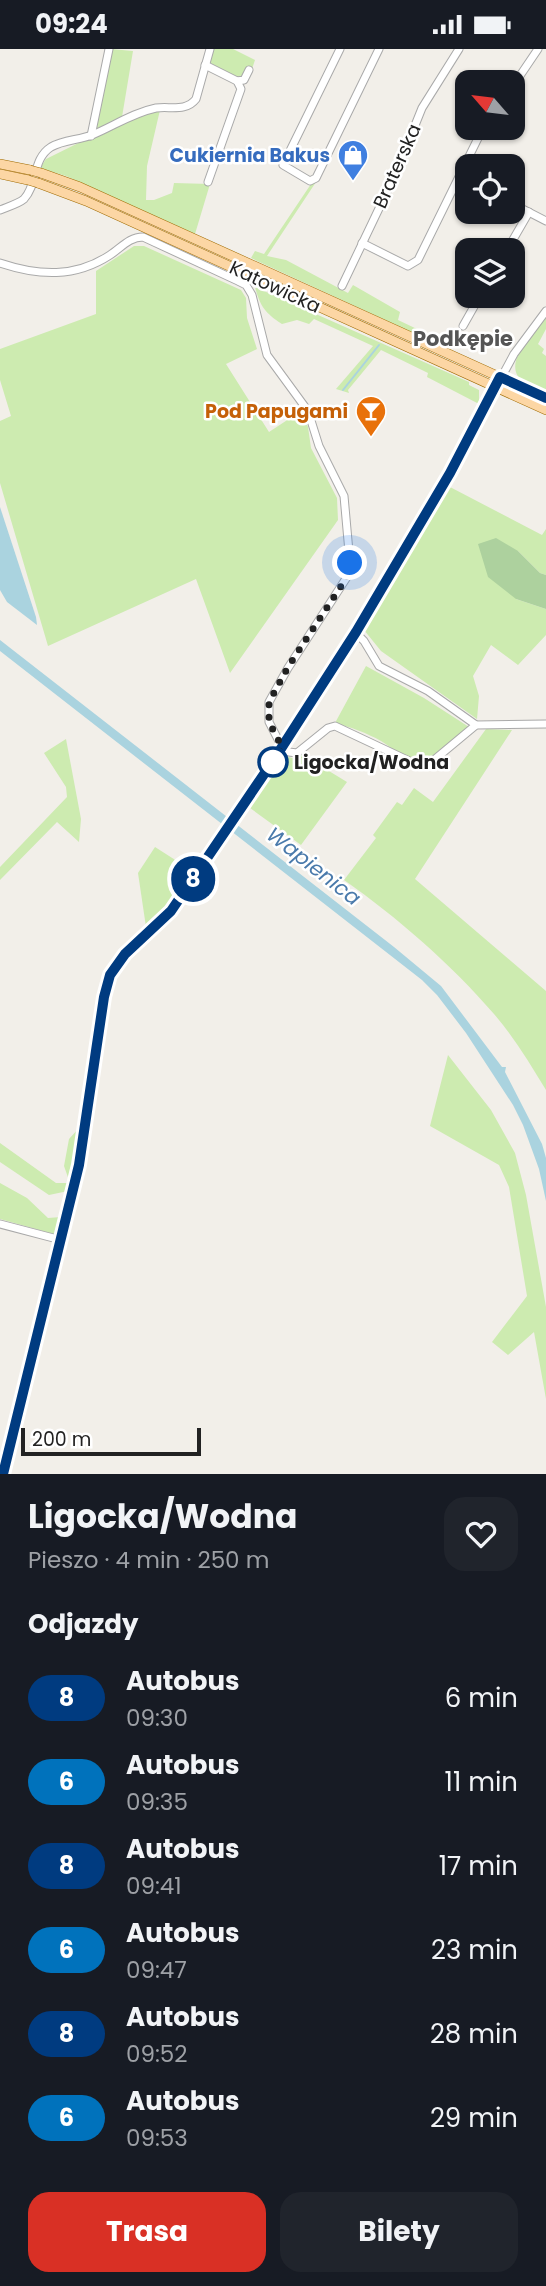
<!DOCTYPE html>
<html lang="pl">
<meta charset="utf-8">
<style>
:root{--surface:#171b24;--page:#20242c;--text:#f1f3f6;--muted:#9ea1a6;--accent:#d93025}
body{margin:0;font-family:Poppins,sans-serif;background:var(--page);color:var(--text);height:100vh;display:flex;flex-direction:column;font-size:26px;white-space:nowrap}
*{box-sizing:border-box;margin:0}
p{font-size:23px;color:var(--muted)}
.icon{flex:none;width:38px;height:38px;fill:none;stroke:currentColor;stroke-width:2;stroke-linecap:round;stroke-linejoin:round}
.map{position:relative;height:1425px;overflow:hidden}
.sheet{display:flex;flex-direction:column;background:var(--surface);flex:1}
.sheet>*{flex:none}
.badge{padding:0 14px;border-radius:23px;font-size:24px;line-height:46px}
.needle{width:46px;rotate:298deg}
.controls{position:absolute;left:455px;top:21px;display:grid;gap:14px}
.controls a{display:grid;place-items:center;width:70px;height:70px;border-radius:14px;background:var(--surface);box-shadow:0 2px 5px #0004;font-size:35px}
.scale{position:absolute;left:21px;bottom:18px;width:180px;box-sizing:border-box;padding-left:7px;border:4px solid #222;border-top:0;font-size:19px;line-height:24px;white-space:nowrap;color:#222;-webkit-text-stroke:5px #fff;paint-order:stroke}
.you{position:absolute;width:35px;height:35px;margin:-18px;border:5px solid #fff;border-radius:50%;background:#1a73e8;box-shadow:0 0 0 10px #1a73e833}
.map>.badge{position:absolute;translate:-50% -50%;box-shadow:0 0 0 4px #fff}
h2{padding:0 28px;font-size:26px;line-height:63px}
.round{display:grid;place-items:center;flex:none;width:74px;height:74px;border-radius:21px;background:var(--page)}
.summary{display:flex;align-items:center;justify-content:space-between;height:119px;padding:0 28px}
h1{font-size:33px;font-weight:700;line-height:52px}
.primary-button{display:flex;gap:14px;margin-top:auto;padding:14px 28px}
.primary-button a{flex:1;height:80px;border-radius:21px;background:var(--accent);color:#fff;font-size:28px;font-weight:700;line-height:80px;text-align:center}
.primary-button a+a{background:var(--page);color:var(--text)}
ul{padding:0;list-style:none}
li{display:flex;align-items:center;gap:21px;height:84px;padding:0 28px}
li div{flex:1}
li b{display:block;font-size:26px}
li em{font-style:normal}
li .badge{min-width:77px;font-weight:700;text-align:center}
.status{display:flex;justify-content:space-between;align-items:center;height:49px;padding:0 35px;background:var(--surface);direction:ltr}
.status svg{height:19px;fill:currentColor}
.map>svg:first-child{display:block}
.grass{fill:#cdebb0}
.forest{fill:#add19e}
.water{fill:#aad3df}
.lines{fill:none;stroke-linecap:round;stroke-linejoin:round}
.stream{stroke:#aad3df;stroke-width:2}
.minor-casing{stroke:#a9a9a9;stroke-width:9}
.major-casing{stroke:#a06b00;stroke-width:10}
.minor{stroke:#fff;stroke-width:7}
.major{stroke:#fcd6a4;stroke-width:9}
.major-bridge-casing{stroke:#a06b00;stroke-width:10;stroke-linecap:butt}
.major-bridge{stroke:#fcd6a4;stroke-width:9}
.line-casing{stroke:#fff;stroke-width:16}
.line{stroke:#003b80;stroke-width:10}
.walk{stroke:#222;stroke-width:7;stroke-dasharray:0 12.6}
.stop-dot{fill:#fff;stroke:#003b80;stroke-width:3.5}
.labels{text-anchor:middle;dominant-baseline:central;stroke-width:5;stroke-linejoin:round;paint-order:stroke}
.shop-label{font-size:19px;font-weight:bold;fill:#366cbe;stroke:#fff;text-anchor:end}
.street-label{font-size:19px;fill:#222;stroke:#fff}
.food-label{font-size:19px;font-weight:bold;fill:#c56008;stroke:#fff;text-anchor:end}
.stop-label{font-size:19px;font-weight:bold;fill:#222;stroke:#fff;text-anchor:start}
.neighbourhood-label{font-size:21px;font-weight:bold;fill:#555;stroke:#fff}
.water-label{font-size:21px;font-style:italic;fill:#4a7aab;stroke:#fff}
</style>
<div class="status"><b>09:24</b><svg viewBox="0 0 49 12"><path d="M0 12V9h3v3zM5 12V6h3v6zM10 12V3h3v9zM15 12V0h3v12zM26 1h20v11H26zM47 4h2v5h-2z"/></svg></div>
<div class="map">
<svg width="546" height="1425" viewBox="0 0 546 1425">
<rect width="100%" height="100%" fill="#f2efe9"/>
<g class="grass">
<path d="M111,0L133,2L122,68L98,81L94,78Z"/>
<path d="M211,0H233L255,11L252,20L242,31L210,14Z"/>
<path d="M160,61L147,117L146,151H154L172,144L174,134L210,135L195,185L66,127L40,119L46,110L133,67Z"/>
<path d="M316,133L267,207L286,211L348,244L353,236L400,263L398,271L438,290L433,293L251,209L255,202L264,205L311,135Z"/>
<path d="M134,197H144L241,241L246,249L247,269L257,300L226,315L269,383L301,362L308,378L311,399L337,449L338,471L230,624L196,530L48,597L0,434V372L11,367L0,331V300L96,265V222Z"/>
<path d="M255,238L469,333V336L479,341V355L427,328L428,324L381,301L348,341L349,344L336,340L373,297L314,270L309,275L297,271L282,275C265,264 260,257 255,238Z"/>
<path d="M546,269V280L538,295L544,300L542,304L546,307V344C538,340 528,337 521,331C502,313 535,283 546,269Z"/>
<path d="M450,438L542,486L546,480V526L540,524L518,502L516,550L546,560V586L518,616L491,596L473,627L479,647L477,670L381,602L364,581Z"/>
<path d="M366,617L424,649L469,678L425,713C410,715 394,700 381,692C367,684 350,678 335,674Z"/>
<path d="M486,680L512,681L415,830L546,942V1041C530,1015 514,988 494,965C451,915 398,869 344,831L376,789L373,786L397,753L402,756L414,739L433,753Z"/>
<path d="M66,690L81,770L79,793L57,773L0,831V818L67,748L66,738L44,704Z"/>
<path d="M301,705L347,733L301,796L250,759L283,706L292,709Z"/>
<path d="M155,798L191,821L167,857L146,878L138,824Z"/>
<path d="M448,1006L491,1061L515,1104L526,1146L546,1258V1350L534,1283L508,1306L492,1293L527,1247L509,1138L499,1116L430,1077Z"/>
<path d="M80,1078C77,1099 74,1121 68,1142L49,1146L0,1113V1094L56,1134H70L64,1117L69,1090Z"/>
<path d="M0,1134L27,1149L48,1169L61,1168L57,1186L0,1170Z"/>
</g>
<path class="forest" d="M496,489L518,502L540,524L546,526V560L516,550L488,528L478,495Z"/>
<g class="water">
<path d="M0,458L36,568L37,576L7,553L0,541Z"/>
<path d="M0,591L394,898L441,937L502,1018H506L505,1023L542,1095L546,1109V1152L539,1120L523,1076L513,1056L466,984L437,946L422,931L0,602Z"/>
</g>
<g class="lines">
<path class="stream" d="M343,341L379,296"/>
<g class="minor-casing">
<g id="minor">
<path d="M340,0L283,116L310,132L316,129L379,0"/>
<path d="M205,16L237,32L241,40L208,133"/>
<path d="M237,32L244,31L249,21"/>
<path d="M513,37L538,0"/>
<path d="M91,87L109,0"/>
<path d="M513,155L546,172"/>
<path d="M0,161C7,158 18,155 24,150C38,135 32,110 51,98C63,91 79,91 92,86C114,77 132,64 156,59C170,57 186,63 196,50L210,0"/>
<path d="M362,194L408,217L418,211L483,79"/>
<path d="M507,201L529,163"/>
<path d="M0,214C39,227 75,229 110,206C121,199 129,188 143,188L238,232L246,236L252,246L267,306L308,362L319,397L344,447L350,514L347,528L288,619L269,653V673L282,698L289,703L297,704L328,679L335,677L420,717L428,716L476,676L546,675"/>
<path d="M342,237L395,126L422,59L459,0"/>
<path d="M463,277L480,247"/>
<path d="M356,584L364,592L379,617L428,642L476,676"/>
<path d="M0,1175L61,1191"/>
<path d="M4,1425L79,1116L104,948L110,926L125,905L171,862L282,698L356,584L450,424L514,305L546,262"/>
</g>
</g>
<g class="major-casing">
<g id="major">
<path d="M0,115L30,121"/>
<path d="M41,124L80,138L546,349"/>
<path d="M0,125L28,131"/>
<path d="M38,134L86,152L546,361"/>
</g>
</g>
<use href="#minor" class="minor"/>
<use href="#major" class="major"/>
<g class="major-bridge-casing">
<g id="major-bridge">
<path d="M30,121L41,124"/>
<path d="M28,131L38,134"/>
</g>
</g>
<use href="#major-bridge" class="major-bridge"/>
</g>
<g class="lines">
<g class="line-casing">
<path id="line" d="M3,1425L79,1116L104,948L110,926L125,905L171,862L273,712L356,583L450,424L500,328L546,349"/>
</g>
<use href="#line" class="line"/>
<path class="walk" d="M273,713L282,698L269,673V653L288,618L347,528L350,514"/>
</g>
<defs>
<g id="shop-pin" transform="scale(1.575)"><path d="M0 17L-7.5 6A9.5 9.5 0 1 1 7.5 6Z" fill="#3f7fe0" stroke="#fff"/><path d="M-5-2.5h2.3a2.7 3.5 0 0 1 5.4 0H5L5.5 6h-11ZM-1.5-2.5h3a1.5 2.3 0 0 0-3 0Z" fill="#fff"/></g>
<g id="bar-pin" transform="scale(1.575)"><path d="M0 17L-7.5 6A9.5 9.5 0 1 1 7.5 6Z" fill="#e8710a" stroke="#fff"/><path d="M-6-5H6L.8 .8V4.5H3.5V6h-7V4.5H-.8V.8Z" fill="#fff"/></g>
</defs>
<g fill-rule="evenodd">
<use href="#shop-pin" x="353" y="106"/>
<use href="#bar-pin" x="371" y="362"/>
</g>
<circle class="stop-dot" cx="273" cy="713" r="14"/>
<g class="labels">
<g class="shop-label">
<text x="330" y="106">Cukiernia Bakus</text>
</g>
<g class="street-label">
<text transform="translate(397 117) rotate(-66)">Braterska</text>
<text transform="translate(275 238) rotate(25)">Katowicka</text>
</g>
<g class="food-label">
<text x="348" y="362">Pod Papugami</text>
</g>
<g class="stop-label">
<text x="294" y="713">Ligocka/Wodna</text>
</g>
<g class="neighbourhood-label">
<text x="463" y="289">Podkępie</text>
</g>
<g class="water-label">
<text transform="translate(314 817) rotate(38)">Wapienica</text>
</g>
</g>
</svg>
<div class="controls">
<a><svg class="needle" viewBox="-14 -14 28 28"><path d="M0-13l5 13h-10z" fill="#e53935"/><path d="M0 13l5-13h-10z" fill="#9ea1a6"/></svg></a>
<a><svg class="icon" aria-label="locate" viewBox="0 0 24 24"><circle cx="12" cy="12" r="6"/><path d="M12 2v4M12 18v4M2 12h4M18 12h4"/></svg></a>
<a><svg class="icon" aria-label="layers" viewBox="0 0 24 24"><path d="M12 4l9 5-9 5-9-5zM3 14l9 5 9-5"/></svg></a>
</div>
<div class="scale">200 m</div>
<div class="you" style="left:350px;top:514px"></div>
<b class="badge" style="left:193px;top:830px;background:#003b80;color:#fff">8</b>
</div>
<section class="sheet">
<div class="summary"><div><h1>Ligocka/Wodna</h1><p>Pieszo · 4 min · 250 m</p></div><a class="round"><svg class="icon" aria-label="heart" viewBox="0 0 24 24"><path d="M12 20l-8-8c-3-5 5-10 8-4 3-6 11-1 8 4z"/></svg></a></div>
<h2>Odjazdy</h2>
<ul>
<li><span class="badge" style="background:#003b80;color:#fff">8</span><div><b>Autobus</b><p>09:30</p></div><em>6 min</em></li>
<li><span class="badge" style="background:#0072bc;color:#fff">6</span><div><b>Autobus</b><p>09:35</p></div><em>11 min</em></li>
<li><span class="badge" style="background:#003b80;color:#fff">8</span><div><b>Autobus</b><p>09:41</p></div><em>17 min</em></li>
<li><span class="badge" style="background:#0072bc;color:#fff">6</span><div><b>Autobus</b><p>09:47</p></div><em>23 min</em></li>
<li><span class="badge" style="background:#003b80;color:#fff">8</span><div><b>Autobus</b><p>09:52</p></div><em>28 min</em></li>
<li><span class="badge" style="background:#0072bc;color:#fff">6</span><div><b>Autobus</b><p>09:53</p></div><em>29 min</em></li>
</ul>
<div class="primary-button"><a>Trasa</a><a>Bilety</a></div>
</section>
